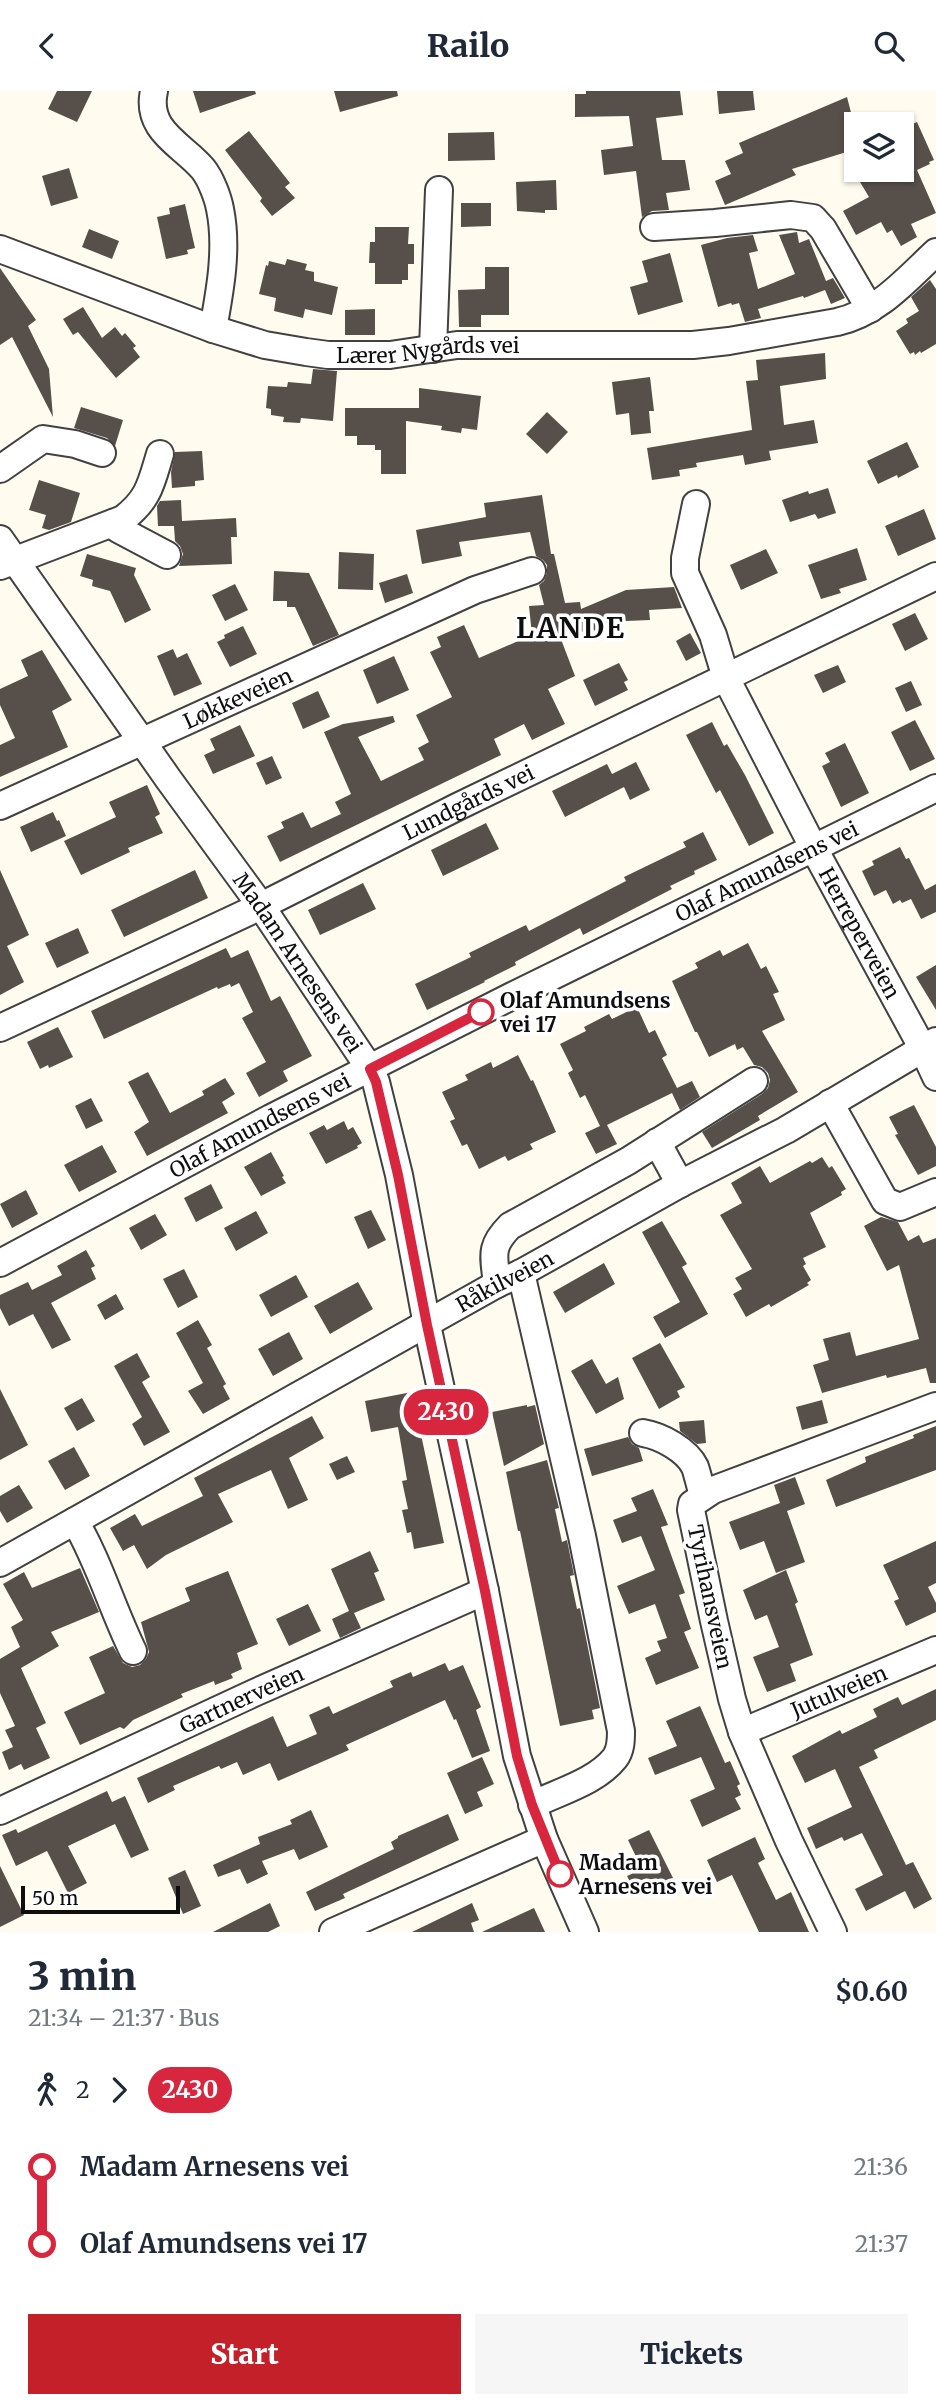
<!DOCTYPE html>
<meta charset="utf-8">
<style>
:root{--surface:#fff;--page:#f6f6f7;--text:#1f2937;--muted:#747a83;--accent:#c4202a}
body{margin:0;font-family:Merriweather,serif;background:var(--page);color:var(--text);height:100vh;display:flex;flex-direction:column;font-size:26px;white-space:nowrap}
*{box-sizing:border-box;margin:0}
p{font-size:23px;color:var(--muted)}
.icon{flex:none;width:38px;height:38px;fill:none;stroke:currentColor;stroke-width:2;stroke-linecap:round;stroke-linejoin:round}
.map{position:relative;height:1841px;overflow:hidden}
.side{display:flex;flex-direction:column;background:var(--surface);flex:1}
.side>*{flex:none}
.badge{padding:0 14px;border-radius:23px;font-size:24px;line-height:46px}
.buttons{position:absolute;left:844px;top:21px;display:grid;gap:14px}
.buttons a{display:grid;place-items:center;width:70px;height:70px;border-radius:0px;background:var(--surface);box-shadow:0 2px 5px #0004;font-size:35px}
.scale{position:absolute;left:21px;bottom:18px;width:159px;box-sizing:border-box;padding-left:7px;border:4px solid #0e0e0e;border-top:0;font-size:19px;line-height:24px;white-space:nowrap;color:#0e0e0e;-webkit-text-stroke:5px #fff;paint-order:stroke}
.map>.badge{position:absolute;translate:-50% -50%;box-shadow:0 0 0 4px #fff}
.legs{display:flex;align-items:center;gap:10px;height:77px;padding:0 28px;font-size:23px}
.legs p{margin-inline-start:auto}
.overview{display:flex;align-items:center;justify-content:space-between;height:119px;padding:0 28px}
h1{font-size:38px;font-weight:800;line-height:52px}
.cta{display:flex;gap:14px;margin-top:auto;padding:14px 28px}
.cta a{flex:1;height:80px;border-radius:0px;background:var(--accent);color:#fff;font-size:28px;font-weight:800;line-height:80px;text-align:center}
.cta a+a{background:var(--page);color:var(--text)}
ul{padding:0 28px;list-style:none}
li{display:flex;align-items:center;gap:24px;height:77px;font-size:26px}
li i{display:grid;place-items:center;width:10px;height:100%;margin:0 9px;background:currentColor}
li i::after{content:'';width:18px;height:18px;margin:-9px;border:5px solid;border-radius:50%;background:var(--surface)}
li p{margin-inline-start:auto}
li:first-child i{background:linear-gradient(#0000 50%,currentColor 0)}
li:last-child i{background:linear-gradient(currentColor 50%,#0000 0)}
header{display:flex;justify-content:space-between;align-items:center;height:91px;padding:0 28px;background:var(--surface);font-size:32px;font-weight:800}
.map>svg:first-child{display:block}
.building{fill:#574f4a}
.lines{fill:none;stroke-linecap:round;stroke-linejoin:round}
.minor-casing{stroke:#414141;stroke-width:30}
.minor{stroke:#fff;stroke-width:26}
.line-1-casing{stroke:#fff;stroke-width:16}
.line-1{stroke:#d7263d;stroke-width:10}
.stop-1-dot{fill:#fff;stroke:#d7263d;stroke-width:3.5}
.labels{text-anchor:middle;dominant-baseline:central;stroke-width:7;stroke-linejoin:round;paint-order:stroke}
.street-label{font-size:21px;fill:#0e0e0e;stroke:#fff}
.stop-label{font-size:21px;font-weight:bold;fill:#0e0e0e;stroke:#fff;text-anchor:start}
.district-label{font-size:28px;font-weight:bold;letter-spacing:2px;fill:#0e0e0e;stroke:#fff}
</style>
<header><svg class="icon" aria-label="back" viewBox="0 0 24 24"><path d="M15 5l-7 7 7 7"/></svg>Railo<svg class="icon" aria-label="search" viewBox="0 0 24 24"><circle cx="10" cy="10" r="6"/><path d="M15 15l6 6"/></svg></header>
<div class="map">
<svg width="936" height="1841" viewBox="0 0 936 1841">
<rect width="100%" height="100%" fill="#fffcef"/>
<g class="building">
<path d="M57,0H92L77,31L48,18Z"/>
<path d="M193,0H255L256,3L200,22Z"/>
<path d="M334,0H397L398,5L340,21Z"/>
<path d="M586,0H680L683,24L656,27L662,69H685L690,99L666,102L669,119L652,120L642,126L636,80L604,84L601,59L633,55L629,25L575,26V3H586Z"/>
<path d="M717,0H753L755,19L719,23Z"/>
<path d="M847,6L856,41V58L792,78L796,84L725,114L715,90L731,83L725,70L743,62L739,52Z"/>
<path d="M917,31L934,69L929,71L930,73L917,79L936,122L911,133L917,146L901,155L892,139L887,142L881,131L856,144L843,120L869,106L860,91L871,85L866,79H901V38Z"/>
<path d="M249,40L290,92L285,96L295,107L272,125L260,110L262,107L225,59Z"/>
<path d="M494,41L495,69L448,70V42Z"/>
<path d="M69,77L78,107L51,115L42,85Z"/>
<path d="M556,89L557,119H545V122L517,120L516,91Z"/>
<path d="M461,112H491V135L461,136Z"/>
<path d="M185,113L195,157L187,159L188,163L166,168L157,126L170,123L169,117Z"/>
<path d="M375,136H409L408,153H414V173H408V189H402V193H375V172H369L370,151H375Z"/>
<path d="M89,138L119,150L112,168L82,156Z"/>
<path d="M797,141L799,152L809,148L826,190L833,187L845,207L831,213L825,199L804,207L803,205L758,218L761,227L745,231L739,212L732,214L731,212L718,216L701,154L727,147L753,144L758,160L749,162L758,198L795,183L779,144Z"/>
<path d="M670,162L683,211L638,224L630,196L648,191L642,170Z"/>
<path d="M287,168L307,173L305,179L314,181V190L338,196L332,224L305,218L303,227L274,220L276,207L259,203L266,174L268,175L269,170L285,174Z"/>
<path d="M485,176H509V224H481V236H459L458,199L485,198Z"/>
<path d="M0,177L36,229L28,235L49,278L53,326L12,246L0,254Z"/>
<path d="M930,189L936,198V253L921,262L920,260L915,264L914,261L910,263L896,240L908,232L906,228L919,220L911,206Z"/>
<path d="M83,216L102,247L115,236L122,245L125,242L136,255L133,257L140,266L116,287L78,241L73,244L63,228Z"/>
<path d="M375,218V244H345V219Z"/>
<path d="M825,262L826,288L780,295L784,334L814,329L818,352L769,360L771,369L745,374L743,364L696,372L697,376L679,379L680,385L652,389L647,357L752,339L746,290L758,289L756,269Z"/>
<path d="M313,278L337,280L333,330L301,327L300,332L283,331L284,326L271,324V318L266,317L268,295L287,296L288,291L311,293Z"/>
<path d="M650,286L654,320H649L651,342L631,344L629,322L616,324L612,291Z"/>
<path d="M419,297L481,305L477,339L462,337L461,342L441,339L442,335L406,330V383H381V359H375V354H357V345H345V317H419Z"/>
<path d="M81,316L123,329L115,355L107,347L74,337Z"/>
<path d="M547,321L568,341L547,363L526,343Z"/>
<path d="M907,351L919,376L898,387L897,384L878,393L867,370Z"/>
<path d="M202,360L204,389L195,390V395L172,397L171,381L175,361Z"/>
<path d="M39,389L80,402L71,431L49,439L42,437L46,424L29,419Z"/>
<path d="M828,397L836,422L818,428L815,423L790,431L782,409L808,400L809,403Z"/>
<path d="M542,404L551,463H554L565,512L580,511L581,518L626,499L674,496L682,517L649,519L650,529L602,531L607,538L559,543L575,585L548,598L565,633L532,649L524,633L494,648L501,664L280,771L267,745L284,737L281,731L303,721L311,737L341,723L335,711L351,703L324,641L343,633L393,625L395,631L358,646L381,690L424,669L418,657L429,651L416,624L452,606L430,561L441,556L437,546L464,534L479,567L532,544L529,515L544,514L539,494L544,490L547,482V474L543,469L536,465L530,441L459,451L462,465L422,473L416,439L486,426L484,412Z"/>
<path d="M181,409L182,430L236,427L237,446H231L232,473L179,475L183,463L180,455L175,450L174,435H158L157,415L160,410Z"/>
<path d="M924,418L936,448L898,465L885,435Z"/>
<path d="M857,457L867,489L839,498L841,502L821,508L808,474Z"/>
<path d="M766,458L778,482L741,499L730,474Z"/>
<path d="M339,461L374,463L373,499L338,498Z"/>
<path d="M87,463L136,477L134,484L151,519L125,532L110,500L92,495L93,489L80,485Z"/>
<path d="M274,480L309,482L339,544L313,555L295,516H287V510H273Z"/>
<path d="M407,483L413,502L385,512L379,492Z"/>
<path d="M235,493L248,519L225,530L212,504Z"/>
<path d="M915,522L928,548L905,560L892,533Z"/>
<path d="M243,535L257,563L230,576L217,551L225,547L224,544Z"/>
<path d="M690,542L701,562L686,570L676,550Z"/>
<path d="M173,558L177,567L187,562L202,593L174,605L157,565Z"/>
<path d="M42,559L72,609L52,620L68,656L0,686V654L15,647L0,614V598L28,585L21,569Z"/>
<path d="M394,565L409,599L377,613L363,579Z"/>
<path d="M619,572L628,589L624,591L628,599L595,615L583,589Z"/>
<path d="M838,574L846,591L823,602L814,584Z"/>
<path d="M911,590L922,614L906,621L895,597Z"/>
<path d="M318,600L330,626L303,638L292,612Z"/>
<path d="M915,629L935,668L910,680L891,641Z"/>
<path d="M712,631L724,655L727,653L745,684L774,742L749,755L720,699L716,702L686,644Z"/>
<path d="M240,634L255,665L213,683L204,664L215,659L210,648Z"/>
<path d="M845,652L869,702L841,716L822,675L830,671L825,662Z"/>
<path d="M272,665L282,687L266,694L256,672Z"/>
<path d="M636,671L650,699L630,709L624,696L565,726L552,700L607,673L612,683Z"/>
<path d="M147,694L160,723L155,726L163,742L128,757L130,761L81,784L64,750L116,726L109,711Z"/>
<path d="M53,721L57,730L59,729L66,745L31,761L20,736Z"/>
<path d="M486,732L499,758L443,785L431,759Z"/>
<path d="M703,741L717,769L694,780L695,783L670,795L672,798L583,844L580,837L515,871L516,874L484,890L485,891L427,919L415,893L471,866L469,862L526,834L529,840L626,790L624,786L686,756L683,751Z"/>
<path d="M900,756L906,768L909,767L925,799L936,793V821L921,828L911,808L902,812L900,809L893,813L886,799L874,805L862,780L874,774L872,770Z"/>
<path d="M0,779L29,844L7,855L24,891L0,904Z"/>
<path d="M195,779L208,807L124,846L111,819Z"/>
<path d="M363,792L376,818L320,844L308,819Z"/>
<path d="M78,837L89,862L57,877L45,852Z"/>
<path d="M748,852L761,878L766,875L779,901L773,903L785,929L762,940L798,1001L758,1025L760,1029L712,1057L702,1041L762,1003L768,997L770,989L768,982L762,976L754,974L743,956L737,959L735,953L709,966L697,941H695L672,890L698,877L695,872L720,859L723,865Z"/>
<path d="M226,857L231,867L248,859L271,910L280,905L312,965L283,980L288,990L259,1006L246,982L266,971L242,927L253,921L239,892L231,896L230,893L218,898L217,896L104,948L91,920Z"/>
<path d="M936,874V919L916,886Z"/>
<path d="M637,916L649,942L655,939L667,964L662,967L677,997L692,990L700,1006L680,1019L672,1002L607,1034L617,1053L596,1063L585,1042L600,1035L585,1004L580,1007L568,982L573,979L560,953L586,940L584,936L609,923L612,928Z"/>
<path d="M58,936L73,966L49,977L48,974L40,978L27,951Z"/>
<path d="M518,964L531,990L533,989L556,1041L530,1053L533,1058L508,1070L505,1065L479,1078L467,1053L462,1055L450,1030L455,1028L442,1001L468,989L465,984L491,971L493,977Z"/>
<path d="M148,981L170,1022L204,1004L202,1000L225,987L235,1003L222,1011L228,1022L147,1065L134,1041L149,1031L128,991Z"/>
<path d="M91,1007L103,1030L86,1038L75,1015Z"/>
<path d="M914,1014L936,1056V1075L918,1084L895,1044L898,1043L889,1026Z"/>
<path d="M344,1030L348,1039L353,1036L362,1052L357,1055L358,1057L326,1073L309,1042L324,1034L327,1039Z"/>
<path d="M102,1054L117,1081L79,1101L64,1074Z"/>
<path d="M271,1061L284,1085L282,1086L286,1092L261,1105L244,1076Z"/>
<path d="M822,1066L829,1077L832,1075L846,1098L841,1101L842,1104L810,1122L826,1156L803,1167L806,1173L803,1175L811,1189L807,1192L809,1194L771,1216L769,1213L746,1226L733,1203L742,1198L735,1187L752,1178L720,1124L742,1112L731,1092L760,1075L770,1092L810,1070L812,1072Z"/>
<path d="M211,1093L223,1117L196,1131L184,1107Z"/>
<path d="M26,1099L38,1123L12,1137L0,1113Z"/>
<path d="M371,1119L386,1149L368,1158L354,1126Z"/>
<path d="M256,1120L268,1142L236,1160L224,1137Z"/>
<path d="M155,1123L167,1144L141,1159L129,1137Z"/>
<path d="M881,1126L898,1131L908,1150L919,1144L923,1152L936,1147V1292H930L926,1277L887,1287L886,1284L822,1302L813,1274L829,1269L823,1248L850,1241L856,1265L919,1248L899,1174L887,1180L864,1135Z"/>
<path d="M662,1130L687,1173L682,1176L708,1223L665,1247L653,1226L680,1211L642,1141Z"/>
<path d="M86,1159L95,1175L91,1177L96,1188L51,1212L71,1249L52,1258L33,1223L9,1235L0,1217V1204L28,1191L32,1199L62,1184L57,1175Z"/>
<path d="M604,1172L615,1193L565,1222L553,1201Z"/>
<path d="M184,1178L198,1206L178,1217L163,1188Z"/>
<path d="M296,1184L308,1206L271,1226L259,1204Z"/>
<path d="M358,1191L373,1218L330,1243L314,1215Z"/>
<path d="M116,1203L124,1218L105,1229L97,1214Z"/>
<path d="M198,1229L212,1254L207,1257L226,1293L223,1295L230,1308L203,1323L188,1300L203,1292L176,1242Z"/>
<path d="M289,1241L303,1268L273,1285L258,1258Z"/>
<path d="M660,1252L685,1296L677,1300L680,1306L659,1318L632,1267Z"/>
<path d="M137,1262L150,1286L142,1291L170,1341L144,1355L132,1333L142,1326L114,1275Z"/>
<path d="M592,1268L606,1293L618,1286L624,1308L596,1323L571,1280Z"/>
<path d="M0,1298L28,1354L0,1369Z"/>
<path d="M412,1301L444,1452L414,1458L411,1441L407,1442L402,1419L408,1418L402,1390L407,1389L398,1336L371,1341L365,1310Z"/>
<path d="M82,1307L95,1330L77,1340L64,1317Z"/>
<path d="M822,1309L828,1332L802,1339L796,1316Z"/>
<path d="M527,1314V1316L535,1314L544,1353L504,1375L492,1321Z"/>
<path d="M312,1325L324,1347L289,1367L308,1409L288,1418L271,1379L218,1403L233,1431L166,1464L147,1478L134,1454L123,1460L110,1437L135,1423L142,1435L203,1405L194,1387Z"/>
<path d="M704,1329L706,1352L697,1353L680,1340L679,1331Z"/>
<path d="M936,1335V1379L836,1416L826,1389L866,1371L865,1366L914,1347L913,1344Z"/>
<path d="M628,1346L632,1353L639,1357L643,1370L592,1385L584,1358Z"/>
<path d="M74,1356L90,1385L65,1399L48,1370Z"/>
<path d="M347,1365L355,1381L337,1389L329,1373Z"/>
<path d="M547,1369L559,1417L555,1418L562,1451L567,1449L574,1484L570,1485L577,1518L580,1517L600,1617L592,1619L594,1628L560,1635L520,1440H518L506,1381Z"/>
<path d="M795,1386L805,1413L787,1420L805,1471L776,1482L764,1450L740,1459L729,1431L780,1412L774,1394Z"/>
<path d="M19,1394L33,1417L7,1432L0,1420V1405Z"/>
<path d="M653,1398L668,1434L661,1436L685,1502L679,1504L691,1538L684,1541L699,1577L656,1594L645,1567L661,1560L657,1550L667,1547L655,1513L629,1523L617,1495L655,1479L641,1445L622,1452L613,1429L637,1420L631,1407Z"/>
<path d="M936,1450V1492L928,1496L936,1512V1521L906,1535L894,1510L899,1508L883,1474Z"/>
<path d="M370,1460L379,1480L374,1482L385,1509L354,1522L361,1537L340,1547L332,1528L349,1520L331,1478Z"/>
<path d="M80,1477L99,1521L51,1541L59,1555L21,1577L46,1632L36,1637L50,1667L24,1679L21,1673L9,1679L2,1661L13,1656L5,1639L15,1635L0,1602V1568L20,1556L11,1536L23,1529L3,1493L24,1481L32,1497Z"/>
<path d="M786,1479L798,1511L795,1513L813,1564L790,1573L796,1590L767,1601L753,1566L779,1556L767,1524L755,1529L743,1499Z"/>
<path d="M228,1480L258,1553L237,1562L242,1578L231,1583L233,1587L215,1594L214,1590L181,1603L183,1606L133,1629L124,1638L120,1636L80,1654L64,1621L105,1602L89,1566L113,1555L123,1572L132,1576L140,1574L146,1568L149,1561L141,1531L190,1510L185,1497Z"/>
<path d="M308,1513L321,1540L289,1555L276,1528Z"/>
<path d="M445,1572L449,1580L463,1574L481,1616L476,1619L490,1660L472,1667L456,1628L454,1629L445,1609L346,1654L349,1659L278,1690L270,1672L243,1684L237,1671L221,1678L219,1675L173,1695L175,1699L148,1712L137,1687L273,1625L287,1656L317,1643L309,1624L329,1615L333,1623L393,1596L390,1590L411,1581L413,1586Z"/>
<path d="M936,1598V1629L874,1659L878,1667L859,1676L906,1774L913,1771L932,1808L914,1818L905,1800L866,1820L855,1798L883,1784L862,1742L844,1750L842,1746L816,1758L807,1737L852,1716L835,1678L805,1692L792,1665L840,1639L842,1643L877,1626L873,1618L898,1606L902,1614Z"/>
<path d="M700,1615L725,1672L730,1670L740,1693L737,1695L741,1704L735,1707L741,1718L702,1736L690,1709L715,1698L701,1666L655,1684L648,1667L677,1655L666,1630Z"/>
<path d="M482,1666L494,1693L477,1701L483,1715L465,1723L447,1682Z"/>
<path d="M107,1700L112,1711L125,1705L149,1759L131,1767L115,1733L68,1755L87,1792L68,1802L47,1760L16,1775L2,1744L16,1738L18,1742Z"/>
<path d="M311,1719L328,1756L299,1769L294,1758L262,1770L268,1783L247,1793L240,1778L218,1786L213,1774L260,1753L258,1746L292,1733L290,1729Z"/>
<path d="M448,1723L459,1749L343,1803L345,1807L315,1820L306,1801L394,1758L391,1751L398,1747V1745Z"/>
<path d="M649,1739L673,1787L636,1803L627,1785L642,1778L628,1749Z"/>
<path d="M755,1746L765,1768L758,1772L776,1809L791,1801L809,1841H759L732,1784L717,1791L707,1769Z"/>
<path d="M0,1775L24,1824L0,1836Z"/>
<path d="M185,1779L201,1815L183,1823L168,1787Z"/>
<path d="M270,1812L280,1835L268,1841H213Z"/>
<path d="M472,1812L479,1829L471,1832L474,1841H412Z"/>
<path d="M534,1817L545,1841H482Z"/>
</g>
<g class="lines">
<g class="minor-casing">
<g id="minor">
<path d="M154,0C145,40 183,54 203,78C211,88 218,107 220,118C228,157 220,200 213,238"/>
<path d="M654,136L715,132L791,124L813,127L823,138L870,218"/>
<path id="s1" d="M0,158L213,238L265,254L306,261L328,264H390L457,254H693L729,250L837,231C878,222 906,189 936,161"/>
<path d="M433,258L439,99"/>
<path d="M0,378L43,348L75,353L102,362"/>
<path id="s2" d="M696,413L685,467V482L713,544L726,587L813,756L923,958L936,986"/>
<path d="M113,432L118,438L167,464"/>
<path id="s3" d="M0,448L169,689L261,815L370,978L376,991L399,1084L427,1234L485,1500L517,1665L544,1748L585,1841"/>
<path d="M0,475L123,428C149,408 151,393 160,363"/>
<path id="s4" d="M0,715L475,499L532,480"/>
<path id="s5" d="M0,937L261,815L457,716L936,485"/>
<path d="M830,1012L885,1110L900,1116L936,1101"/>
<path d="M657,1051L680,1093"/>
<path id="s6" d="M0,1172L271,1027L512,905L936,697"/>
<path d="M521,1182L582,1445L621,1640C621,1649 621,1659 615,1667C596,1691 558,1701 532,1714"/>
<path d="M497,1193C494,1165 489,1156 510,1135L628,1070L754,990"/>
<path d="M643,1342C661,1345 687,1359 695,1376C698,1385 700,1395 703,1404"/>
<path d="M75,1430C99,1471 112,1517 133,1560"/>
<path id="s7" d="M0,1472L497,1193L521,1182L680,1093L786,1039L936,950"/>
<path id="s8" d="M742,1641L936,1559"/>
<path id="s9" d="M0,1720L254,1602L485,1500"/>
<path d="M333,1841L544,1748"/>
<path d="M833,1841L789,1750L742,1641L732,1608L714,1530L691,1419L692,1413L713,1399L936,1315"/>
</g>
</g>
<use href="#minor" class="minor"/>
</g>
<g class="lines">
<g class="line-1-casing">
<path id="line-1" d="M481,921L370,978L376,991L398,1084L427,1234L485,1500L517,1665L532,1714L560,1783"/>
</g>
<use href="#line-1" class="line-1"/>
</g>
<g class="stop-1-dot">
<circle cx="481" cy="921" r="12"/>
<circle cx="560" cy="1783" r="12"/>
</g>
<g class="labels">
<g class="street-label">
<text stroke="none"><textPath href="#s1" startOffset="446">Lærer Nygårds vei</textPath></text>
<text stroke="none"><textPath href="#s4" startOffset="261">Løkkeveien</textPath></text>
<text stroke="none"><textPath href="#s5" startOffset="520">Lundgårds vei</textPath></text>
<text stroke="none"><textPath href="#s6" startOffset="861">Olaf Amundsens vei</textPath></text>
<text stroke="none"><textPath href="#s2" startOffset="471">Herreperveien</textPath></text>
<text stroke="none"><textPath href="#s3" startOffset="518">Madam Arnesens vei</textPath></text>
<text stroke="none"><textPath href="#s6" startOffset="294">Olaf Amundsens vei</textPath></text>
<text stroke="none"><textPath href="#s7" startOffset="578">Råkilveien</textPath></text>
<text transform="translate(710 1506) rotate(78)">Tyrihansveien</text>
<text stroke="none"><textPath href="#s8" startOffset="105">Jutulveien</textPath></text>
<text stroke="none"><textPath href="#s9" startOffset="266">Gartnerveien</textPath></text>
</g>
<g class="stop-label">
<text x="500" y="909">Olaf Amundsens<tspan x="500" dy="24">vei 17</tspan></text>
<text x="579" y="1771">Madam<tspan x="579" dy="24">Arnesens vei</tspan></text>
</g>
<g class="district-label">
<text x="571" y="537">LANDE</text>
</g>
</g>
</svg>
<div class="buttons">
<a><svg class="icon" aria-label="layers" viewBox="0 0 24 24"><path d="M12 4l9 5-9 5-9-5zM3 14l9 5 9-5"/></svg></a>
</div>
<div class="scale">50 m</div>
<b class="badge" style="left:446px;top:1321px;background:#d7263d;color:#fff">2430</b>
</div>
<section class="side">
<div class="overview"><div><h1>3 min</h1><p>21:34 – 21:37 · Bus</p></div><b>$0.60</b></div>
<div class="legs"><svg class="icon" aria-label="walk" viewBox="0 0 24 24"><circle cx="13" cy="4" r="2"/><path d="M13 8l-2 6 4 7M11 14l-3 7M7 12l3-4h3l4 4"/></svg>2<svg class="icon" aria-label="forward" viewBox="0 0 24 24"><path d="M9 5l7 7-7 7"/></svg><b class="badge" style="background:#d7263d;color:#fff">2430</b></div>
<ul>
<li><i style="color:#d7263d"></i><b>Madam Arnesens vei</b><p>21:36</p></li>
<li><i style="color:#d7263d"></i><b>Olaf Amundsens vei 17</b><p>21:37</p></li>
</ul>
<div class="cta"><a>Start</a><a>Tickets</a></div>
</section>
